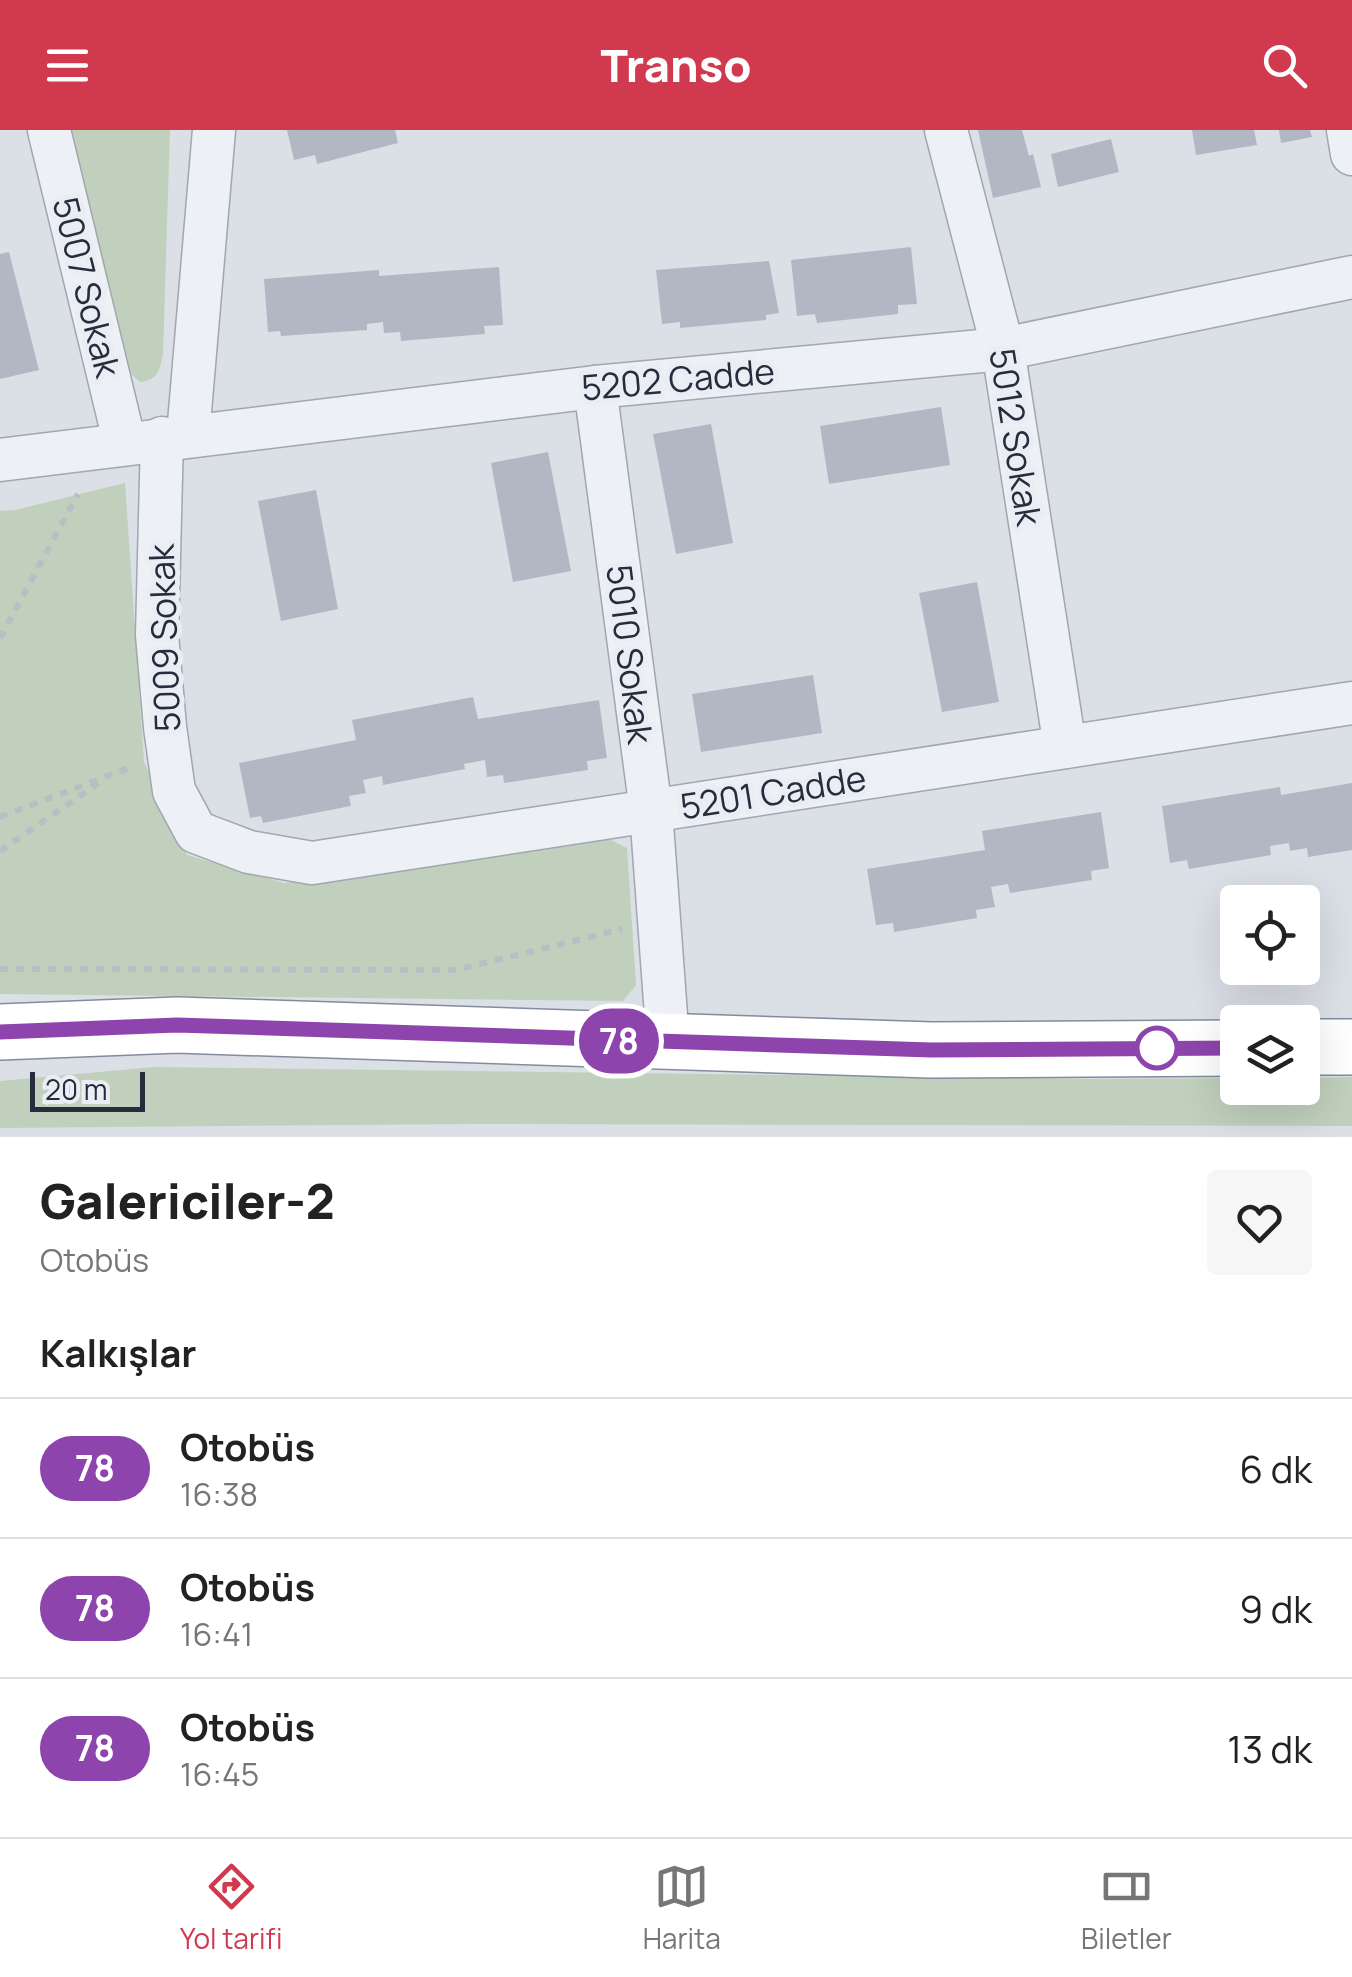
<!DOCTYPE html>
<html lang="tr">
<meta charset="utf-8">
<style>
:root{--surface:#fff;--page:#f6f6f6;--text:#222;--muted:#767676;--line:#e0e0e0;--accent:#d13a4e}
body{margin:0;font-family:Manrope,sans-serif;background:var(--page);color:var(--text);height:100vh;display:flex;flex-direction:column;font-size:38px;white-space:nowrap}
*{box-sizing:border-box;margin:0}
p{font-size:32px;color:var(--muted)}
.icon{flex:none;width:55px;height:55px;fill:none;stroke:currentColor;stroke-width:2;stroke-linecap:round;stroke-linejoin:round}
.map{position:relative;height:1007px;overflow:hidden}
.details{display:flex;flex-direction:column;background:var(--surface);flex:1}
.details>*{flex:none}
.badge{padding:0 20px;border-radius:32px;font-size:35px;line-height:65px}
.tools{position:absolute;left:1220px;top:755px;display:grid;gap:20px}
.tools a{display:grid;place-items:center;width:100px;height:100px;border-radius:10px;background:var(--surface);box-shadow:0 10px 40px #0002;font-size:50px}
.scale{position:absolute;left:30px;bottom:25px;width:115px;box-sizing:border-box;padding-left:10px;border:5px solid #252d3c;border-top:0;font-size:28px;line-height:35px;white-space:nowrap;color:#252d3c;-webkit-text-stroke:8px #eaeef4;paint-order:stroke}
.map>.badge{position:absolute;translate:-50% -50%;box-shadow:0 0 0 5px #fff}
h2{padding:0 40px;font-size:38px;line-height:90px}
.round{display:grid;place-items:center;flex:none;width:105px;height:105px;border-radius:10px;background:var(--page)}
.summary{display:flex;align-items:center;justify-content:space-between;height:170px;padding:0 40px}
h1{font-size:48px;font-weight:800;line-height:75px}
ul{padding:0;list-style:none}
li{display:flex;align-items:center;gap:30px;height:140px;padding:0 40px;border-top:2px solid var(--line)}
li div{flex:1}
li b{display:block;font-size:38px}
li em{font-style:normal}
li .badge{min-width:110px;font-weight:700;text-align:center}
header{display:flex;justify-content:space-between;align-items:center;height:130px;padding:0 40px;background:var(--accent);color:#fff;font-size:45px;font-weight:800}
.menu{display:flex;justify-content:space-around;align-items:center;height:140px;border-top:2px solid var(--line);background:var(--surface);font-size:28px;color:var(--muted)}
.menu a{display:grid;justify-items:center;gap:5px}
.menu .current{color:var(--accent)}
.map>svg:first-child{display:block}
.green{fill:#c0d0bc}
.building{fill:#b2b8c3}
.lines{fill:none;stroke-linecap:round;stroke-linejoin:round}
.street-casing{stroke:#a1a6b0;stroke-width:45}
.highway-casing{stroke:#828c9d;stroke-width:58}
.path{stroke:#b9bdc4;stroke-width:6;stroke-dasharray:8 8;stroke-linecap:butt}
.street{stroke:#edf0f4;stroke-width:42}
.highway{stroke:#fff;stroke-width:55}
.line-casing{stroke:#fff;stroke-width:22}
.line{stroke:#8e44ad;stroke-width:15}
.stop-dot{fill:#fff;stroke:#8e44ad;stroke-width:5}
.labels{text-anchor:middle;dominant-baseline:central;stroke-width:10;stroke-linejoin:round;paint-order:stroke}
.street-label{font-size:35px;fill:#252d3c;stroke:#eaeef4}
</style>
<header><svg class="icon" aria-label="menu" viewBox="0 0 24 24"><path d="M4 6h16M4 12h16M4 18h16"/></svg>Transo<svg class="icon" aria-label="search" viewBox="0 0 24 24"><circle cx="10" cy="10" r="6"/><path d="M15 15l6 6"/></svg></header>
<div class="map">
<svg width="1352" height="1007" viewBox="0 0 1352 1007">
<rect width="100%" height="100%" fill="#dbdfe6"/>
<g class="green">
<path d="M71,0H170L163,223C160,240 158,250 140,252L131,244Z"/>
<path d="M125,353L144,632L187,725L284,753L609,709L627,718L636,855L623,871L0,864V381L15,380Z"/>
<path d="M154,937L1099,949L1237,948L1238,958H1302L1303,948L1352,947V996L473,994L0,998V951Z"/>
</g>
<g class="building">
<path d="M287,0H395L398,13L317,34L315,25L294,30Z"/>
<path d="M978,0H1022L1029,26L1033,24L1041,57L993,68Z"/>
<path d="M1192,0H1254L1257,15L1196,25Z"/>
<path d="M1279,0H1310L1312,7L1281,13Z"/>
<path d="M1111,9L1119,42L1058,57L1051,24Z"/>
<path d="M911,117L917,174L898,175V184L817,193L815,184L797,186L791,130Z"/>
<path d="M9,122L39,240L0,249V124Z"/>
<path d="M769,131L779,183L766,185V190L680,198V192L662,194L656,140Z"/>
<path d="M499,137L503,195L484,196L485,204L401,211L400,202L384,203L383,192L367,194V200L281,206L280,201L268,202L264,149L379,140V146Z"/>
<path d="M941,277L950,335L829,354L820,296Z"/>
<path d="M711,294L733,413L676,424L653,304Z"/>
<path d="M548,322L571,441L513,452L491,333Z"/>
<path d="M316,360L338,479L281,491L258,371Z"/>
<path d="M977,452L999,572L942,582L919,463Z"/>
<path d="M813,545L822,603L701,622L692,564Z"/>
<path d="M473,567L478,589L599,570L607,628L587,631L588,640L504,653L503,645L487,647L485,630L464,634L465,639L383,655L382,646L363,650L366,663L349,666L351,676L263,693L261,686L250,688L239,633L356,610L352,590Z"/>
<path d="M1352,653V720L1308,727L1307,718L1290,721L1289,713L1270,716L1271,725L1189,739L1187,730L1170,733L1162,676L1280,657L1281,665Z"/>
<path d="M1101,682L1109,738L1091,741L1092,750L1010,763L1008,754L991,757L995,777L976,780L977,788L894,802L893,793L876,795L867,739L985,720L982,701Z"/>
</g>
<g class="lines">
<g class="street-casing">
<g id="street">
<path d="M49,0L125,314"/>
<path d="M946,0L1003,219L1065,617"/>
<path d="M1348,0L1352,24"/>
<path d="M595,257L651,681L668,912"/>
<path d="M188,305L214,0"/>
<path d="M162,308L157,505L165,597L174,661L196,702L249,722L312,733L1352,573"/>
<path d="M0,330L595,257L1003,219L1352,147"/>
</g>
</g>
<g class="highway-casing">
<g id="highway">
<path d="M0,902L177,895L931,920L1238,918"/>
<path d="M1302,917H1352"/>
</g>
</g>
<g class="path">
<path d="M0,508L78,364"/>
<path d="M0,687L134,636"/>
<path d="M0,721L100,652"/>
<path d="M0,839L456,840L622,799"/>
</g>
<use href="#street" class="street"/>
<use href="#highway" class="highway"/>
</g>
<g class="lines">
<g class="line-casing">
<path id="line" d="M0,902L177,895L931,920L1238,918"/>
</g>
<use href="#line" class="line"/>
</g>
<circle class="stop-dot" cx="1157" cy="918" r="20"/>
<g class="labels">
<g class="street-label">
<text transform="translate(87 157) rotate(76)">5007 Sokak</text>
<text transform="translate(678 249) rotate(-5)">5202 Cadde</text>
<text transform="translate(1016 307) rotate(81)">5012 Sokak</text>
<text transform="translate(164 508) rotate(-92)">5009 Sokak</text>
<text transform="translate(630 524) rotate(83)">5010 Sokak</text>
<text transform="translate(773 662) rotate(-9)">5201 Cadde</text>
</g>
</g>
</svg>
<div class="tools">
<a><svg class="icon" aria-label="locate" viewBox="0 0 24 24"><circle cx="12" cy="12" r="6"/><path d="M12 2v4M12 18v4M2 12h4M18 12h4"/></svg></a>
<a><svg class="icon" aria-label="layers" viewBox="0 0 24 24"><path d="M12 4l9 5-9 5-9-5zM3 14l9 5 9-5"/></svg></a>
</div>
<div class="scale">20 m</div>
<b class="badge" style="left:619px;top:911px;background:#8e44ad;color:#fff">78</b>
</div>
<section class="details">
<div class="summary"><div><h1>Galericiler-2</h1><p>Otobüs</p></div><a class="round"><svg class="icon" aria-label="heart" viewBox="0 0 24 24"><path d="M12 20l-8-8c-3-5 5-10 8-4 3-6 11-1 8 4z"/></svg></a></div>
<h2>Kalkışlar</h2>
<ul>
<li><span class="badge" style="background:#8e44ad;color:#fff">78</span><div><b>Otobüs</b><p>16:38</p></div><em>6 dk</em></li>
<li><span class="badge" style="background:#8e44ad;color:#fff">78</span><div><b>Otobüs</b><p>16:41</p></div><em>9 dk</em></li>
<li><span class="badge" style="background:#8e44ad;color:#fff">78</span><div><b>Otobüs</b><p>16:45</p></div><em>13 dk</em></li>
</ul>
</section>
<nav class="menu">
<a class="current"><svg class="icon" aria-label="directions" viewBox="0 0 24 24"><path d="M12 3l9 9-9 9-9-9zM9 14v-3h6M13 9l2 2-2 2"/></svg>Yol tarifi</a>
<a><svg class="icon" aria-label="map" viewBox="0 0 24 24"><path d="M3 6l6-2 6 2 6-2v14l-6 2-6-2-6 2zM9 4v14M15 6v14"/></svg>Harita</a>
<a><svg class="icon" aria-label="tickets" viewBox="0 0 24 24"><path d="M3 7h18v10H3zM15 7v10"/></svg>Biletler</a>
</nav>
